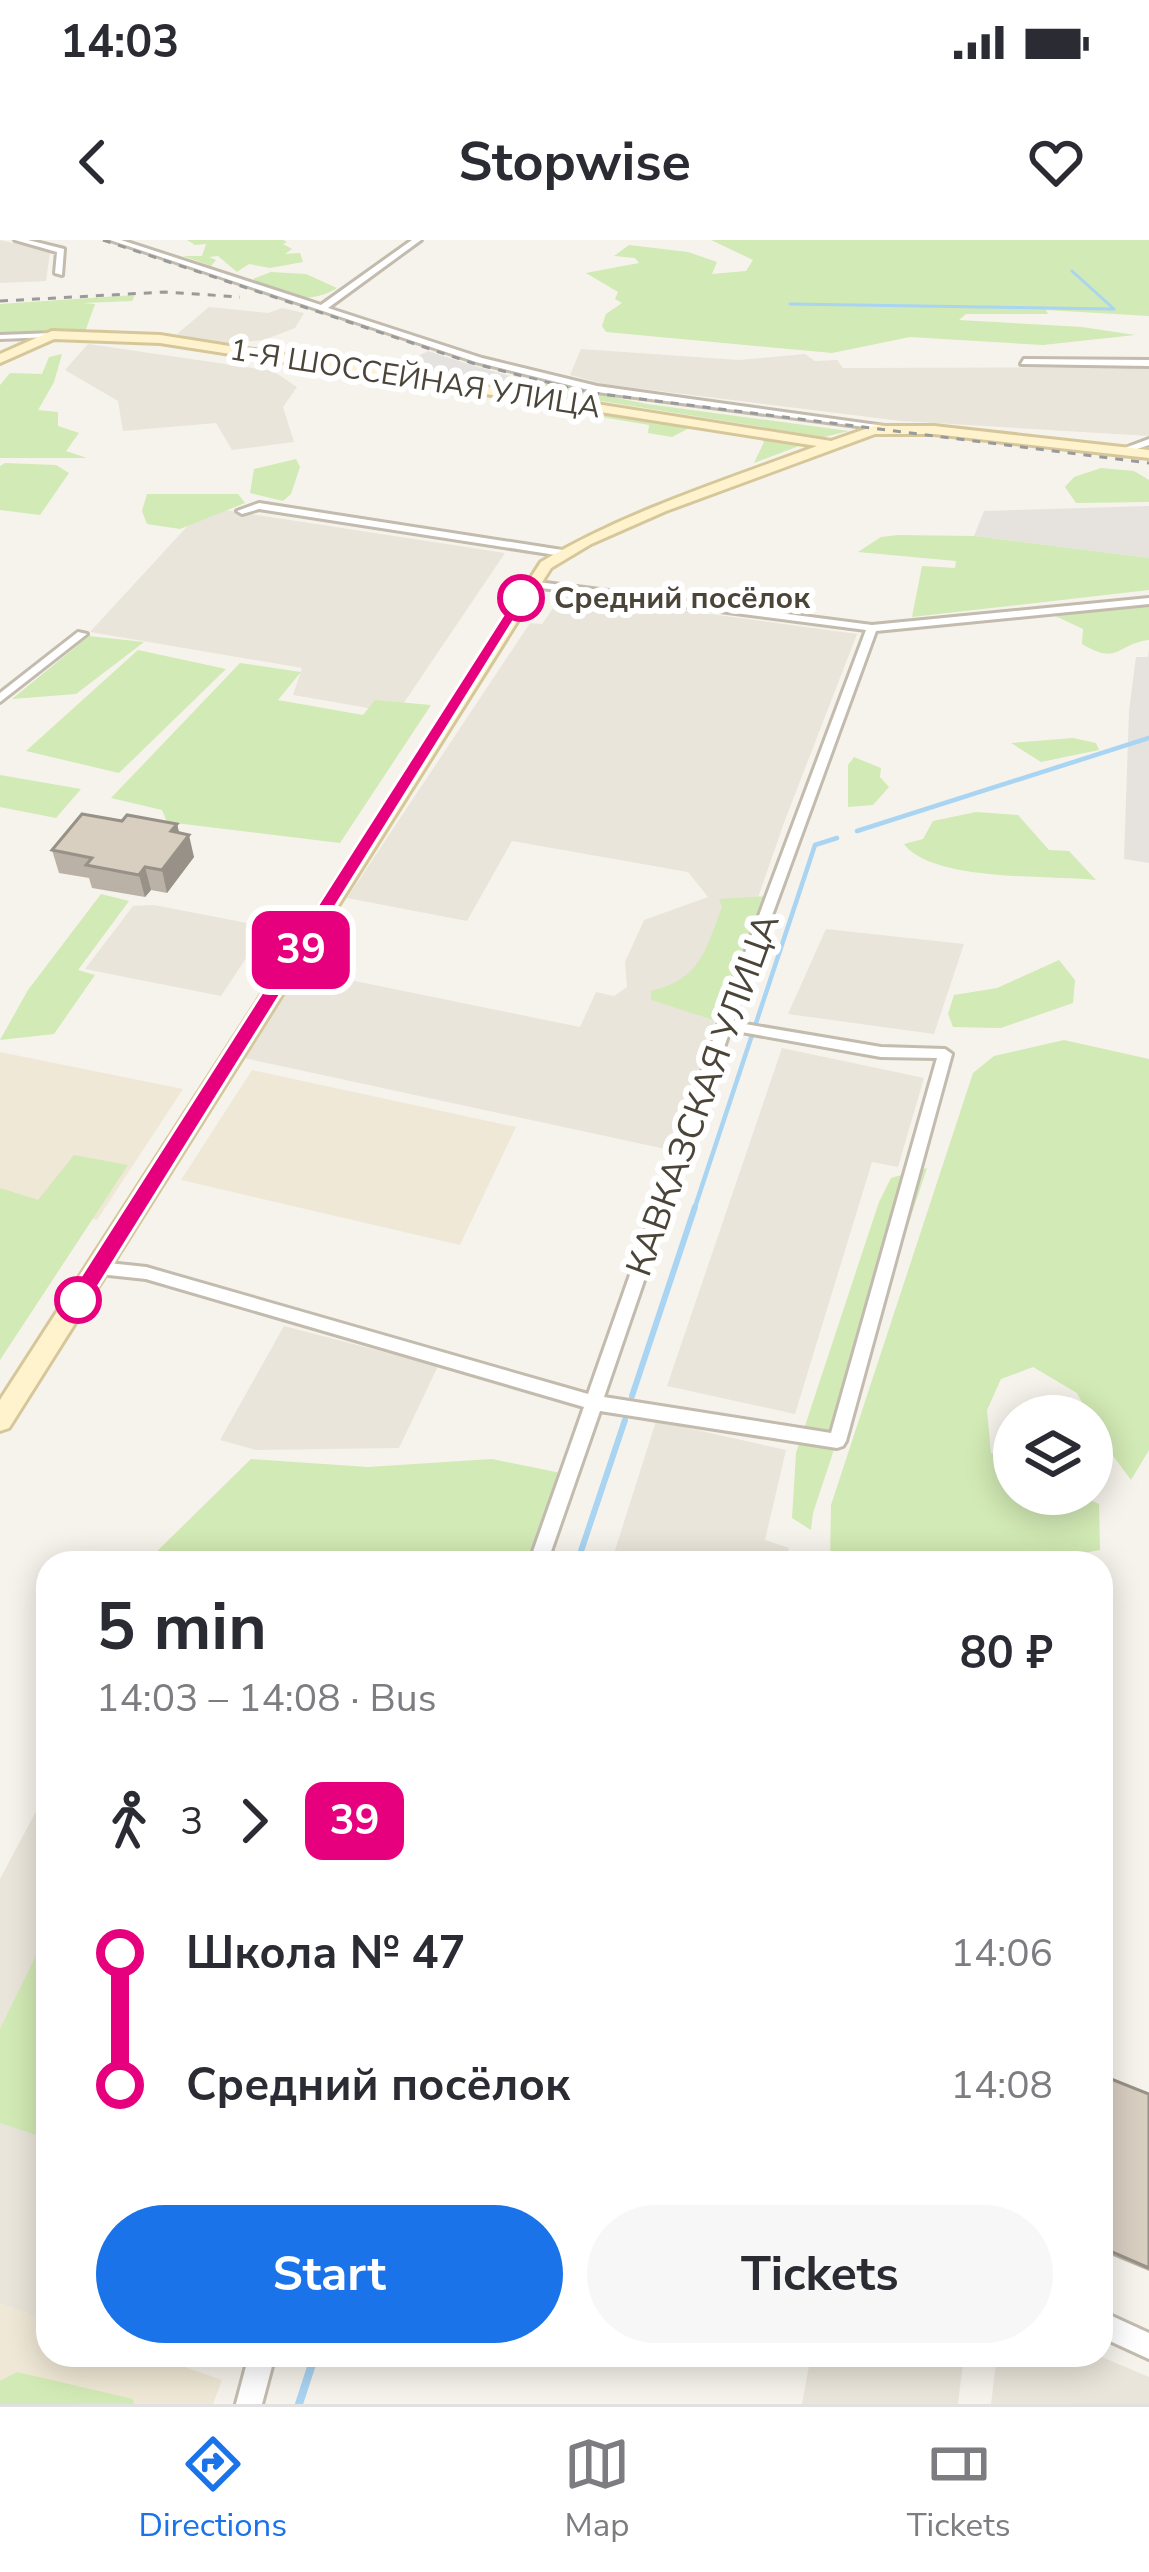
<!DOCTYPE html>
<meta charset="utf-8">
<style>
:root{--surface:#fff;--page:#f7f7f7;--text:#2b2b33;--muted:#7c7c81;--line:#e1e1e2;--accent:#1a73e8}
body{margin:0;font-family:"Nunito Sans",sans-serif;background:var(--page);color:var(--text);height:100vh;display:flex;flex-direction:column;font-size:45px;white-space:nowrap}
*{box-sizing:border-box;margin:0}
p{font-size:39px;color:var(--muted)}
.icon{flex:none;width:66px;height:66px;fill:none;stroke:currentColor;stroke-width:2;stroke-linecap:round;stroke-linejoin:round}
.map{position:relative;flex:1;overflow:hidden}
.panel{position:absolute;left:36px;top:1311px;width:1077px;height:816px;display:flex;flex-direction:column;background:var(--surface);border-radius:36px;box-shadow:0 6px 30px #0003}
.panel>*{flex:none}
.badge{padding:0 24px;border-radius:18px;font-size:42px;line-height:78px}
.controls{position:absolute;left:993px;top:1155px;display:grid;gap:24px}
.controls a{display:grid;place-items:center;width:120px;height:120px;border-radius:50%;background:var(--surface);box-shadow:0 6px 30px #0003;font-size:60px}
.map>.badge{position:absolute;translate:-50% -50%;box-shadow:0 0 0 6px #fff}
.legs{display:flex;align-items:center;gap:18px;height:132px;padding:0 60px;font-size:39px}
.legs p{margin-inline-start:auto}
.headline{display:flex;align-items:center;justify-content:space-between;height:204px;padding:0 60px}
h1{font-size:66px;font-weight:700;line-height:90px}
.primary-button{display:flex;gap:24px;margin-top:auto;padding:24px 60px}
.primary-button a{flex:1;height:138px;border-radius:72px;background:var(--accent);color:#fff;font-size:48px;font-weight:700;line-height:138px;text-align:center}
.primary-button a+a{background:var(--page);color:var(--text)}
ul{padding:0 60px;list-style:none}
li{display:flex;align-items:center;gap:42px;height:132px;font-size:45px}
li i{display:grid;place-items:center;width:18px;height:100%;margin:0 15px;background:currentColor}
li i::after{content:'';width:30px;height:30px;margin:-15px;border:9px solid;border-radius:50%;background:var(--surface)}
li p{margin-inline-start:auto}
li:first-child i{background:linear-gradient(#0000 50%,currentColor 0)}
li:last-child i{background:linear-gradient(currentColor 50%,#0000 0)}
.status{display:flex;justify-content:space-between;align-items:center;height:84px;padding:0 60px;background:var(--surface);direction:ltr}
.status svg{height:33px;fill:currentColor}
header{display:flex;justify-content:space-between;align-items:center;height:156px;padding:0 60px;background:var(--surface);font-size:54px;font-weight:700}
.tabs{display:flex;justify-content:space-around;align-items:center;height:168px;border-top:3px solid var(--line);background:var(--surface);font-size:33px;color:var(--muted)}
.tabs a{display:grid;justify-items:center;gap:6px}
.tabs .selected{color:var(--accent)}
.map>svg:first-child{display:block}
.residential{fill:#eae5da}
.industrial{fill:#e6e2dd}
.education{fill:#efe8d6}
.green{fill:#d2eab5}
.parking{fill:#e5e3e0}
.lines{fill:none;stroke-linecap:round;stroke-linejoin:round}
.stream-far3{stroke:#a9d4f2;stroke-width:3}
.stream-far2{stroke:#a9d4f2;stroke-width:4.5}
.stream-far1{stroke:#a9d4f2;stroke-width:6}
.stream{stroke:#a9d4f2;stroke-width:8}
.street-casing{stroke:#c2bbae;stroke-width:6}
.secondary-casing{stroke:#d6c79b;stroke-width:6}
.street{fill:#fff;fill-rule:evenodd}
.secondary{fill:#fff3cd;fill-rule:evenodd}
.rail{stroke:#9a9a9a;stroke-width:3;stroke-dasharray:8 8;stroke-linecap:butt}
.wall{fill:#bab2a6}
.shaded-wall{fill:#979187}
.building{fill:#d8cfc1;stroke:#979187;stroke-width:3}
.line-1{fill:#e6007e;stroke:#fff;stroke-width:3}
.stop-1-dot{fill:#fff;stroke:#e6007e;stroke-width:6}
.labels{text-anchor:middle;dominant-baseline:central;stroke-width:12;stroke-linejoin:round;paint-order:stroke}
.far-street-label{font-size:30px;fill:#4b4439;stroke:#fff}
.far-stop-label{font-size:30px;font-weight:bold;fill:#4b4439;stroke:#fff;text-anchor:start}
.street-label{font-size:36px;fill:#4b4439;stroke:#fff}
</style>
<div class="status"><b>14:03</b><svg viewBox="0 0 49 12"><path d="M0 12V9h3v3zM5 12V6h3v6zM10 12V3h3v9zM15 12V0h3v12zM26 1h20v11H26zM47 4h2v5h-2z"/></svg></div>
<header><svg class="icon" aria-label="back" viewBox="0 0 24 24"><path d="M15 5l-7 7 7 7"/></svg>Stopwise<svg class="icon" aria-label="heart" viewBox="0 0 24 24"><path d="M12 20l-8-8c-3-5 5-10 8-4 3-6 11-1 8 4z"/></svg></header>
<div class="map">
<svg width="1149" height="2164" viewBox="0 0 1149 2164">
<rect width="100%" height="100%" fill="#f6f3ec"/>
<g class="residential">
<path d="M0,0L50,12L46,41L0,43Z"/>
<path d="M209,67L268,73L282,68L304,73L295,88L264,100L220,104L177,94Z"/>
<path d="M88,104L273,131L297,147L283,167L294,202L232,210L216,183L123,191L118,161L65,130Z"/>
<path d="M581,109L739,120L805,114L815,121L837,120L843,128L1149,127V196L901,181L603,144L570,135Z"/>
<path d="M205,267L505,313L397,473L293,455L302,428L90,392Z"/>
<path d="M563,354L857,394L785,580L670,910L244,818L301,730L580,787L596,752L614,756L627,747L625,722L644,680L708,657L688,632L512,601L467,681L347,658L530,383L542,384Z"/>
<path d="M154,665L252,684L266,688L221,756L85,729L133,666Z"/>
<path d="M826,689L964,704L934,794L788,774Z"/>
<path d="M782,808L924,838L898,927L872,922L795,1174L667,1146Z"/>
<path d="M284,1086L438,1126L399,1208L256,1210L220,1200Z"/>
<path d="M656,1181L786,1210L765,1300L789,1308L785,1323H611Z"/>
<path d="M48,1549V2080L0,2064V1639Z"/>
<path d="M811,2115H964L958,2164H802Z"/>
<path d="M997,2115H1097L1149,2137V2164H991Z"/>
</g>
<g class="industrial">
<path d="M1149,266V318L974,296L984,271Z"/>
<path d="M1149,409V623L1124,619L1129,471L1136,417H1148Z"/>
</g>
<g class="education">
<path d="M0,812L183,849L97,980L0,958Z"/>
<path d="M252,830L516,887L460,1005L181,940Z"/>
<path d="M0,2064L48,2080V2115H150L222,2140L213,2164H0Z"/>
</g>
<g class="green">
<path d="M187,0H283L287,2L283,4L292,9L285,14L300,13L303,22L270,28L249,24L237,32L218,16L209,17L216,20L211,26L183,16H202L206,4L195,5Z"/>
<path d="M711,0H1149V76L1046,70L1048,74H966L959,80L1082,87L1135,95L1043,105L910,97L832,113L606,92L602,86L606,74L622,63L615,59L618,52L586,33L639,23L635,18L614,16L629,5L688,12L717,22L712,34L746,31L753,20Z"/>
<path d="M271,32L306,34L337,48C309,65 279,59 253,39Z"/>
<path d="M135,55L132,61L83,63L95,64L85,92H0V64Z"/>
<path d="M62,114L54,142L38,170L58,172V186L79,193L66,211L87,218H0V145L10,133L42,134L49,117Z"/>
<path d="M538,142L647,164L849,191L824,197L533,150Z"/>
<path d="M569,166L788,201L799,206L754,223L764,202L760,198L691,187L672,197L648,193L649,185L565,171Z"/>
<path d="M296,219L300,227L291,254L283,261L250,253L254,229Z"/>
<path d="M5,223L56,225L69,233L40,275L0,270V226Z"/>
<path d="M1101,228L1134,231L1149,240V262L1076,263L1065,247L1074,237Z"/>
<path d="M147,254H238L245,263L180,289L147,284L142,271Z"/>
<path d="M898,295L974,296L1149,318V350L912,377L922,326L955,328L956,321L858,312L881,297Z"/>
<path d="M1149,364V400C1116,404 1119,426 1082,404L1083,389L1051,374Z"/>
<path d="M89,396L144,402L76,454L12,459Z"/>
<path d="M138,410L226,429L119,533L26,511Z"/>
<path d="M240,423L301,432L278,460L363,475L375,460L431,465L340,603L167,582L162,570L111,558Z"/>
<path d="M1073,498L1096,503L1099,510L1041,522L1011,503Z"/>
<path d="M854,517L881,528L880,537L889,547L873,565L848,567V525Z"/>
<path d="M0,535L81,549L56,578L0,567Z"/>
<path d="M976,572L1018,575L1049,610L1069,611L1096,640C1050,635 932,642 904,604L923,599L933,581Z"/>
<path d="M101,654L129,661L78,730L95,735L54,794L0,800L28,750Z"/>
<path d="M766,656L751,709L720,782L651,760V751C701,739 705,711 722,667L719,659Z"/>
<path d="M1059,720L1075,740L1073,763L1001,788L953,787L948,774L954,755L997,748Z"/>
<path d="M1064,800L1149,819V1210L1131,1240L1102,1201L1077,1153L1033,1127L1001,1139L987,1170L991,1213L1014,1224V1254H1078L1099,1264L1100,1310L1027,1323H830L831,1265L973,833L994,816Z"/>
<path d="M74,915L128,925L0,1120V948L38,960Z"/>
<path d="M927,928L813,1273L811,1290L792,1278L796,1213L879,962L891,938Z"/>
<path d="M251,1219L368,1227L492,1219L561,1233L528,1323H145Z"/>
<path d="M48,1691V1899L0,1883V1789Z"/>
<path d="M17,2132L133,2159L134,2164H0V2141Z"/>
</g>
<path class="parking" d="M428,111L468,124L528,141L524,146L401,125Z"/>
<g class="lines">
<path class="stream-far3" d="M790,64L1114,69L1072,31"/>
<g class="stream-far2">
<path d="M857,591L1149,498"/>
<path d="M694,970L815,605L837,598"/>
</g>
<g class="stream-far1">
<path d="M632,1156L695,967"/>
<path d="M577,1323L625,1180"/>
</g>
<path class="stream" d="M299,2164L315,2115"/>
<g class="street-casing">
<g id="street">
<path d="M15,0H28L64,9L62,35L55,33L57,12Z"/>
<path d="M110,0H121L321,65L412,0H421L328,68L482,118L597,146L899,188L895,191L597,152L476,122Z"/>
<path d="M55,93L52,97L0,99V95Z"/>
<path d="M1024,119L1149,120V126L1021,124Z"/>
<path d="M1149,199V205L1122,214L1117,211Z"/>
<path d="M259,263L562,310L567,313L562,316L259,269L242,274L237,271Z"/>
<path d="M530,341L872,385L1149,358V364L876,391L733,782L881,807L945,809L952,814L846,1201L843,1206L837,1208L600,1171L547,1323H529L584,1167L146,1039L99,1034L91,1028L99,1022L146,1027L588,1154L718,785L866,390L526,346V342ZM730,790L881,817L937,818L831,1193L604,1157Z"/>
<path d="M78,392L87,394L0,462V453Z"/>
<path d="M1101,2071L1149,2093V2119L1101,2097Z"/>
<path d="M249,2115H275L262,2164H236Z"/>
</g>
</g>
<g class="secondary-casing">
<path id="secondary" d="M52,91L160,95L831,201L874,186H934L1149,210V218L934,194H875L666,271L591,304L551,328L9,1188L0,1191V1160L541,322C627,271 723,241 817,206L160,103L54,99L0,123V114Z"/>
</g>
<use href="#street" class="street"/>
<use href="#secondary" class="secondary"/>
<g class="rail">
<path d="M103,0L472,123L585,152L1149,223"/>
<path d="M0,61L165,52L240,57"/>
</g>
</g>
<g class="wall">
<path d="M122,581L177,584L179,593L194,617L167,653L151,650L145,657L92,648L89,638L59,633L52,610Z"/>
<path d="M1101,1835L1149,1854V2031L1101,2011Z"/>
</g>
<g class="shaded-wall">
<path d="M177,584L182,604L189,595L194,617L167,653L162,630L171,591Z"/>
<path d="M145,627L151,650L145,657L139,635Z"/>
</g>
<g class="building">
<path d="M82,574L122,581L127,575L177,584L171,591L189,595L162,630L145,627L139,635L86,625L92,618L52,610Z"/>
<path d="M1101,1835L1149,1854V2028L1101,2007Z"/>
</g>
<path class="line-1" d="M521,354L528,358L86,1066H70V1053L514,358Z"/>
<g class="stop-1-dot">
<circle cx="521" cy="358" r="21"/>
<circle cx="78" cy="1060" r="21"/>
</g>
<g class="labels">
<g class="far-street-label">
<text transform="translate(415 139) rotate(9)">1-Я ШОССЕЙНАЯ УЛИЦА</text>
</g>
<g class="far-stop-label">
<text x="554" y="358">Средний посёлок</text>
</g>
<g class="street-label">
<text transform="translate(703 855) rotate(-70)">КАВКАЗСКАЯ УЛИЦА</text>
</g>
</g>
</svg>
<div class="controls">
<a><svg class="icon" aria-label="layers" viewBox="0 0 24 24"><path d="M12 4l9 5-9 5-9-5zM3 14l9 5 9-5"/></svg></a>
</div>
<b class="badge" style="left:301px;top:710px;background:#e6007e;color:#fff">39</b>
<section class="panel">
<div class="headline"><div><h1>5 min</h1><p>14:03 – 14:08 · Bus</p></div><b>80 ₽</b></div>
<div class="legs"><svg class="icon" aria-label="walk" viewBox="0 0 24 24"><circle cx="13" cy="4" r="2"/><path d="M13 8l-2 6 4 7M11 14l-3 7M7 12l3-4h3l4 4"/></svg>3<svg class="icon" aria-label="forward" viewBox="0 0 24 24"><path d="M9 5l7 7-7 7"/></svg><b class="badge" style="background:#e6007e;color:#fff">39</b></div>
<ul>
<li><i style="color:#e6007e"></i><b>Школа № 47</b><p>14:06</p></li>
<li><i style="color:#e6007e"></i><b>Средний посёлок</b><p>14:08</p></li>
</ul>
<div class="primary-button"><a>Start</a><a>Tickets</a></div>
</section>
</div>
<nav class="tabs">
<a class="selected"><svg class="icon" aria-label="directions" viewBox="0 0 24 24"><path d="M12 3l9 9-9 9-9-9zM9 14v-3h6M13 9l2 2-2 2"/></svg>Directions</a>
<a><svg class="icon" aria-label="map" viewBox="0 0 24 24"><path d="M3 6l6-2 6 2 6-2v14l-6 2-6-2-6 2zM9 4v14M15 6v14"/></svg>Map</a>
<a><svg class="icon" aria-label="tickets" viewBox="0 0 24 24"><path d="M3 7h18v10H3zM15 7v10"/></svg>Tickets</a>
</nav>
